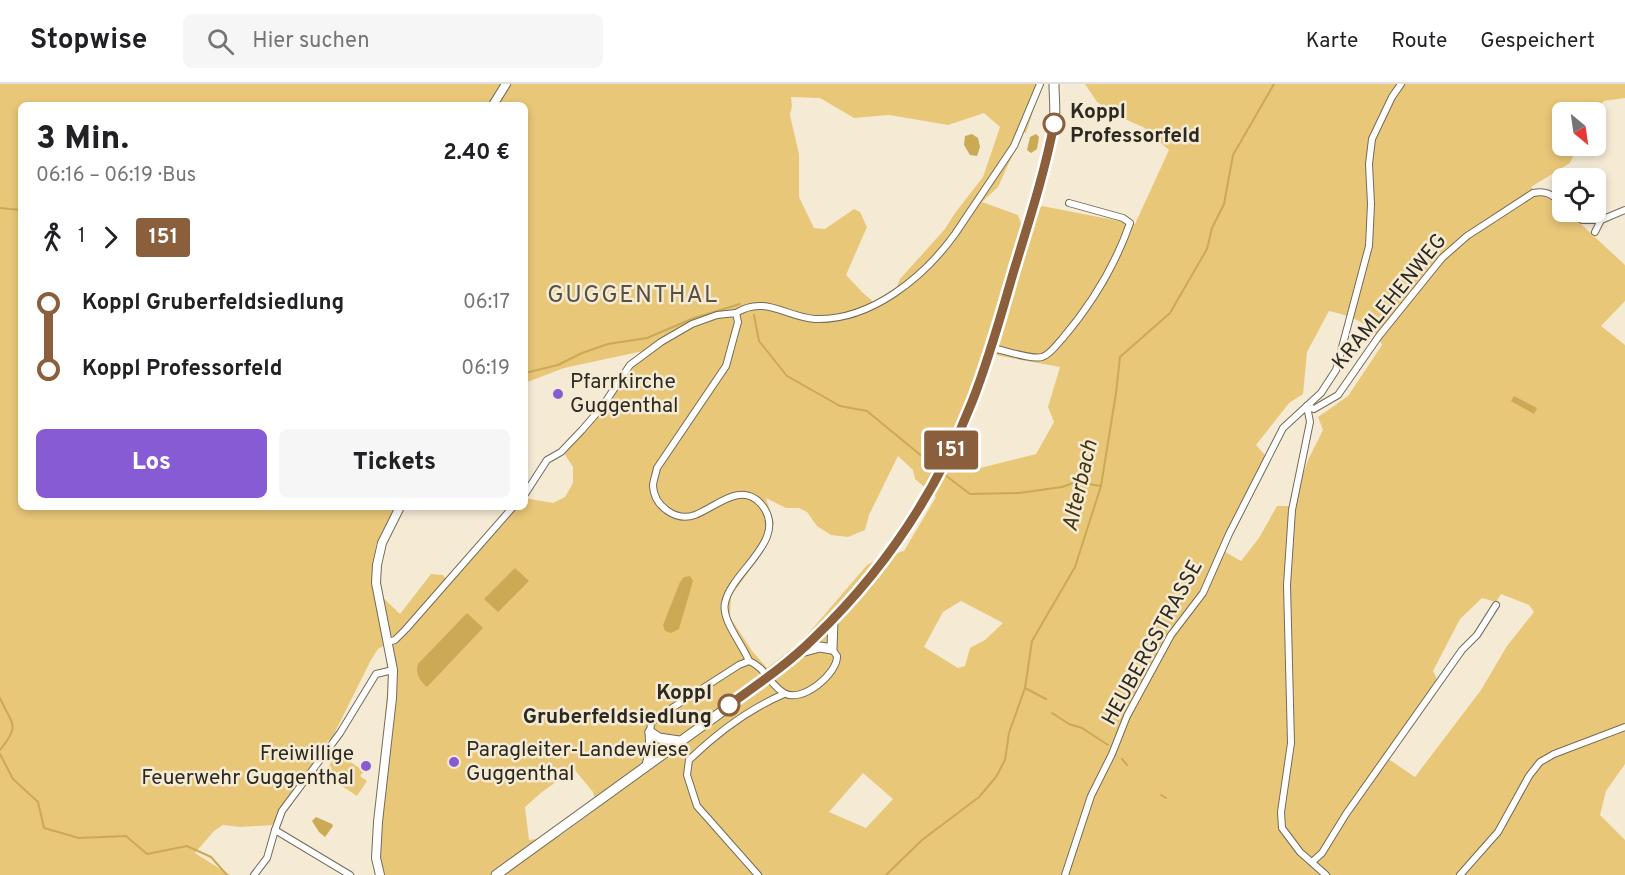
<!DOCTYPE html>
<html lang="de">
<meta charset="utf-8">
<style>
:root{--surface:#fff;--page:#f6f6f6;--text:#202124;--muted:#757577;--line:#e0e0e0;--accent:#875bd4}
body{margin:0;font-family:Overpass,sans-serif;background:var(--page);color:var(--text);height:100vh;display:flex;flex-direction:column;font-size:22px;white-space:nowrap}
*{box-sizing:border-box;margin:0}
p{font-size:20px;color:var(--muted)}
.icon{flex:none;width:33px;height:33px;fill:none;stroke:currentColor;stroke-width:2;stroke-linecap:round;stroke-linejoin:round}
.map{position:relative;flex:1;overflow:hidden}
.sheet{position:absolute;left:18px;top:18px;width:510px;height:408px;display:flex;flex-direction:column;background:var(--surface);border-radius:9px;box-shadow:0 3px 9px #0003}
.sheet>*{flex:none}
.badge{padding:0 12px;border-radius:4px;font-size:21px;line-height:39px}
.needle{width:39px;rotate:151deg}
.controls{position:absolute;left:1552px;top:18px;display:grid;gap:12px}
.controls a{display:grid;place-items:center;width:54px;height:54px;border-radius:9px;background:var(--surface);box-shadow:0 3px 9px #0003;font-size:30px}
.map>.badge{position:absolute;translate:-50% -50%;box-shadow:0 0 0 3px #fff}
.legs{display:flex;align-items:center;gap:9px;height:66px;padding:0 18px;font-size:20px}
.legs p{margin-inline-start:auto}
.head{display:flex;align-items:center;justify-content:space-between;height:102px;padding:0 18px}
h1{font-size:33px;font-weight:800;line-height:45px}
.action{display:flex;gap:12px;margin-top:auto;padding:12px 18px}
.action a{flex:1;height:69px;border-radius:9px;background:var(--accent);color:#fff;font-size:24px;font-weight:800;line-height:69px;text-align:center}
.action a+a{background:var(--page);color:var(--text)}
ul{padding:0 18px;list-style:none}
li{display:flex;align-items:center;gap:21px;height:66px;font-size:22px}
li i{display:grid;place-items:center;width:9px;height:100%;margin:0 8px;background:currentColor}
li i::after{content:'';width:15px;height:15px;margin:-8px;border:4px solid;border-radius:50%;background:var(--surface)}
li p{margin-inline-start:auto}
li:first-child i{background:linear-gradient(#0000 50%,currentColor 0)}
li:last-child i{background:linear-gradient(currentColor 50%,#0000 0)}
header{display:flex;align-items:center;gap:36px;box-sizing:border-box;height:84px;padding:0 30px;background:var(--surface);border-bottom:2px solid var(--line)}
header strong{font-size:28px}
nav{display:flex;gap:33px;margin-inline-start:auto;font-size:21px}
.search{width:420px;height:54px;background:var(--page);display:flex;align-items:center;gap:15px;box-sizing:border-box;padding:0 21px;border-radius:9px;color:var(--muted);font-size:22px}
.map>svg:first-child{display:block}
.green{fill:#e9c779;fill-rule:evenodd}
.water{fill:#cca955}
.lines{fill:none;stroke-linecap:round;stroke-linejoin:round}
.stream{stroke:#cca955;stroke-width:2}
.street-casing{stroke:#736b58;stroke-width:8}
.secondary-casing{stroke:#736b58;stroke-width:10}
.primary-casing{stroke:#736b58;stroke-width:11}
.street{stroke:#fff;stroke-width:6}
.secondary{stroke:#fff;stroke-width:8}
.primary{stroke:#fff;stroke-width:9}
.primary-bridge-casing{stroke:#736b58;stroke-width:11;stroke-linecap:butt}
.primary-bridge{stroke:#fff;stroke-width:9}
.line-1-casing{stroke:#fff;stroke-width:14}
.line-1{stroke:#8b5e3c;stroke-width:9}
.stop-1-dot{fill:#fff;stroke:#8b5e3c;stroke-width:3}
.poi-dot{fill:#875bd4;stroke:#f5ebd5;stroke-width:2}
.labels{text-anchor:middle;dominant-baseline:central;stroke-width:5;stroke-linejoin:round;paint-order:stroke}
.stop-label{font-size:21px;font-weight:bold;fill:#2c2920;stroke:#f5ebd5;text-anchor:start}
.street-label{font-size:21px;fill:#2c2920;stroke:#f5ebd5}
.poi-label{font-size:21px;fill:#2c2920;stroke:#f5ebd5;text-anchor:start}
.water-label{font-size:22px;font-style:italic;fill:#433510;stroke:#f5ebd5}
.quarter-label{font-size:24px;letter-spacing:1.5px;fill:#59513f;stroke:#f5ebd5}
</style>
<header>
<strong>Stopwise</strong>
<div class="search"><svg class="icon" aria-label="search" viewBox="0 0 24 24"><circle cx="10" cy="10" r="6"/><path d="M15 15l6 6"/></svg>Hier suchen</div>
<nav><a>Karte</a><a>Route</a><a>Gespeichert</a></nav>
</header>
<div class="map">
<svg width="1625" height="791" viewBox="0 0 1625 791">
<rect width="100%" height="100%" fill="#f5ebd5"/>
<g class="green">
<path d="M0,0H1042L1026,49L1023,48L998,103L982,118L1018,131L1022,142L1042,122L1135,140L1169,66L1143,43L1120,33L1097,18L1085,0H1625V14L1604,17L1592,28H1563V62H1567L1573,72L1570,79L1531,103L1537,110C1548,112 1555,116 1563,123V128H1568L1625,181V217L1601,242L1625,261V680L1606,707L1600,731L1625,756V791H378L374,776L388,596L385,561L378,565L371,576L332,654L327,657L331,664L272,741L240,743L223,741L214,747L195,769L230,791H0ZM791,13L820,14L854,34L889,31L948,41L984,29L1000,43L983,93L955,129L945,145L900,195L895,207L876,220L863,209L846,191L867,143L860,128L854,125L825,145L814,144L799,113V70L790,31L792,22ZM21,21H525V299L564,284L648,266L564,369L573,383V399L565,413L553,419L525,414V423H517L449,498L443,491L431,490L400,530L372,503L376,461L399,423H21ZM1329,227C1350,232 1373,239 1382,261L1348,312L1318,333L1323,346L1308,376L1292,422H1277L1259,454L1241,477L1220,465L1265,371L1256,361L1289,319L1303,310L1307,268ZM995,271L1060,283L1048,323L1054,338L1036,370L980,384L956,378ZM898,372L913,386L915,395L936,413L904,467L878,475L867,481L801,558L767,584L752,567L730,533L731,512L765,465L774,439L766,414L786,424H799L807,428L817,442L831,451L848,453L865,446L869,431ZM1501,510L1529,521L1534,528L1507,562L1481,606L1415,693L1384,672L1438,597L1433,587L1460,535L1482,514L1496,518ZM961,517L1003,539L985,556L970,564L965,582L958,584L924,563L943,528ZM574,685L593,708L598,724L561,751L529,756L525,723L542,708ZM863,689L893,715L866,744L829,728Z"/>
<path d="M337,669L364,687L360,692L367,697L357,712L324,690Z"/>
</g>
<g class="water">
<path d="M972,50L978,54L980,63L977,72L970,71L964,61L965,52Z"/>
<path d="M1036,50L1039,53L1037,65L1031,69L1027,66L1030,53Z"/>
<path d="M1514,312L1537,324L1534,330L1511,317Z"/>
<path d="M515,484L529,497L498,528L484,515Z"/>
<path d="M690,492L693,497L679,545L671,549L665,547L663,541L680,498L684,493Z"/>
<path d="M467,529L483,544L427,603C420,597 415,590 418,580Z"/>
<path d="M316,733L332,740L333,742L325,753L319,748L312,737Z"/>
</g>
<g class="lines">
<g class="stream">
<path d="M0,124L21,126"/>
<path d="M754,231L759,257L787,292L840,322L867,327L935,383"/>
<path d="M525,289L558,281L582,269L608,260L647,254L694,234L740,220"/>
<path d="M945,391L970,410L1019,409L1062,403L1076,398L1101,402"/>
<path d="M1025,604L1046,615"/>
<path d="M0,614C11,641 22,639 0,666"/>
<path d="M1052,629L1069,640L1082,644L1108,661"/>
<path d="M0,670L13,695L38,718L44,744L79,754L126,752L147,770L187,762L211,773L227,791"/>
<path d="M1122,675L1127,681"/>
<path d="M1161,711L1166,714"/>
<path d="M886,791L922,756L979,713L996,693L1005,676L1009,649L1025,604L1032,557L1075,483L1101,402L1116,309L1120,273L1170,229L1207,165L1212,144L1224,120L1233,71L1274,0"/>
</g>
<g class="street-casing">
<g id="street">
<path d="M1572,128L1582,136H1601L1625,126"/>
<path d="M1595,148L1601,136"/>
<path d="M736,229C765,211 786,233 815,235C871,237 924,193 955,150L1014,62L1040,0"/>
<path d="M992,264C1004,266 1031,276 1042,273C1051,270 1056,261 1062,255C1091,221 1115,182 1130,139L1123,134L1069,119"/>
<path d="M1307,322L1310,338L1292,426L1287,501L1291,659L1281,728L1282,744L1300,768L1326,791"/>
<path d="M1307,322L1314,325L1338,311L1379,252L1442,174L1467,152L1533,109C1547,106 1552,111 1563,120"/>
<path d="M525,410L547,376L561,368L582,346L602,323L630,281L661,258L692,240L717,231L736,229L738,238L726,282L657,384C656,390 653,397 653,402C654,422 676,438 695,431C716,423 741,397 761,420C791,455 731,487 725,519C721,536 743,561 749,577"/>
<path d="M388,558L395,556L406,545L513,423"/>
<path d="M650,648L651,639L658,633L739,581L749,577C765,583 770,601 784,609C802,620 838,589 837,572L832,565"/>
<path d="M275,746L350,791"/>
<path d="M1312,778L1322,769L1346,730L1462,566L1477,551L1496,521"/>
<path d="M254,791L267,774L275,746L282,727L340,649L376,590L393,586"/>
<path d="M758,791L697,722L687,691L689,676C716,650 749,625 784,610"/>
<path d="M1065,791L1091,712L1112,670L1127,632L1171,551L1203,509L1229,450L1283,344L1321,309L1336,286L1369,162L1371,120L1369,80L1372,55L1392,13L1401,0"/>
<path d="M1460,791L1498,748L1529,692L1540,678L1554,670L1625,643"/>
</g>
</g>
<g class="secondary-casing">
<g id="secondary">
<path d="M493,21L506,0"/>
<path d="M380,791L376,774L378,738L392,614L393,586L376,499L377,481L382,459L400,423"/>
</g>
</g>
<g class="primary-casing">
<g id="primary">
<path d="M801,568L820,563L832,565L833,536"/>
<path d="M773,589C862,518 933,423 973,316C993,265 1007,212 1022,160C1033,121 1048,81 1054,41C1056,28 1054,14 1054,0"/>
<path d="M650,648L659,654L679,657"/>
<path d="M647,681L651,666L650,648"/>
<path d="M496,791L760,600"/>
</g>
</g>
<use href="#street" class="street"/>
<use href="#secondary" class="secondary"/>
<use href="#primary" class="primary"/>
<g class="primary-bridge-casing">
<path id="primary-bridge" d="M760,600L773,589"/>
</g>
<use href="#primary-bridge" class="primary-bridge"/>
</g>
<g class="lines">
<g class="line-1-casing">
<path id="line-1" d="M729,621C758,600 788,580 814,554C883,488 937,407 972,318C988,278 1000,235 1012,193C1027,143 1044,92 1054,40"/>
</g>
<use href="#line-1" class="line-1"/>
</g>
<g class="stop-1-dot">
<circle cx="1054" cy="40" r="10"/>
<circle cx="729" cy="621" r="10"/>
</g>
<g class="poi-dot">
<circle cx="558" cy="310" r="6"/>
<circle cx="454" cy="678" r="6"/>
<circle cx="366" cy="682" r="6"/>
</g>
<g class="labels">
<g class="stop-label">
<text x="1070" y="28">Koppl<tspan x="1070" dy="24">Professorfeld</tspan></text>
<text x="712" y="609" text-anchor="end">Koppl<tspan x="712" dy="24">Gruberfeldsiedlung</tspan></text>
</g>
<g class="street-label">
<text transform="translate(1390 218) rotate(-51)">KRAMLEHENWEG</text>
<text transform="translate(1153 559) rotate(-61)">HEUBERGSTRASSE</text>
</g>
<g class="poi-label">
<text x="570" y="298">Pfarrkirche<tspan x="570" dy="24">Guggenthal</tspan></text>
<text x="466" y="666">Paragleiter-Landewiese<tspan x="466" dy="24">Guggenthal</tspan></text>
<text x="354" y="670" text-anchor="end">Freiwillige<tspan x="354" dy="24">Feuerwehr Guggenthal</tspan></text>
</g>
<g class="water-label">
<text transform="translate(1081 402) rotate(-77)">Alterbach</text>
</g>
<g class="quarter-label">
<text x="633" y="212">GUGGENTHAL</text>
</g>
</g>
</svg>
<div class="controls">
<a><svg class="needle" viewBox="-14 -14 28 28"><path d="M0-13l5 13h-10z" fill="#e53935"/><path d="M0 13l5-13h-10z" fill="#757577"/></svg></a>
<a><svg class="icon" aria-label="locate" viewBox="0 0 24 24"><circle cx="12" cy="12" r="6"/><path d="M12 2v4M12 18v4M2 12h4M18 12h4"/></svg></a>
</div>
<b class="badge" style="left:951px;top:366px;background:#8b5e3c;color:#fff">151</b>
<section class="sheet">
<div class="head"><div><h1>3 Min.</h1><p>06:16 – 06:19 · Bus</p></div><b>2.40 €</b></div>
<div class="legs"><svg class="icon" aria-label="walk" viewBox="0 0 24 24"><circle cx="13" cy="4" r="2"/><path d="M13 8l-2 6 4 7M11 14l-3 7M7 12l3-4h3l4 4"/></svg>1<svg class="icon" aria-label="forward" viewBox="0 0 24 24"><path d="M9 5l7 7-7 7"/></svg><b class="badge" style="background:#8b5e3c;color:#fff">151</b></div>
<ul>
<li><i style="color:#8b5e3c"></i><b>Koppl Gruberfeldsiedlung</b><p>06:17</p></li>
<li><i style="color:#8b5e3c"></i><b>Koppl Professorfeld</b><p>06:19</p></li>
</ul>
<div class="action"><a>Los</a><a>Tickets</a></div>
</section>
</div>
